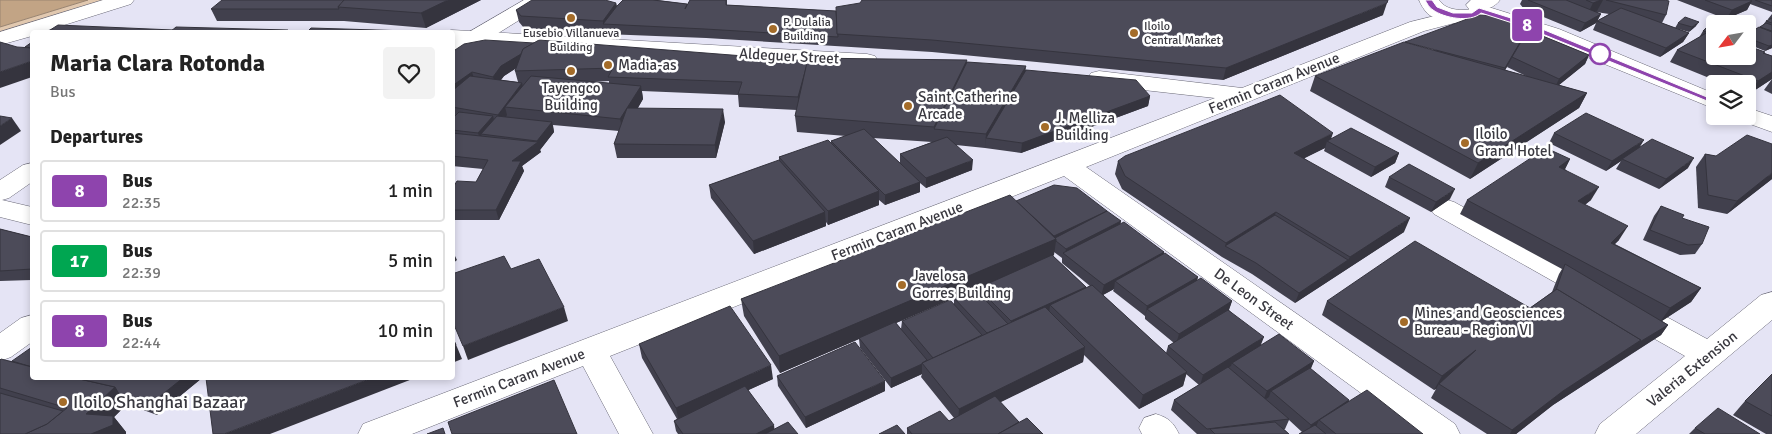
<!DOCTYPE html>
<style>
:root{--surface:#fff;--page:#f2f2f2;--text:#222;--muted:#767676;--line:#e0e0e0}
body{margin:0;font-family:Signika,sans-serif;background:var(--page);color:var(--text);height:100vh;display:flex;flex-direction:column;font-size:19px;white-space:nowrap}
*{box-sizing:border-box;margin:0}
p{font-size:16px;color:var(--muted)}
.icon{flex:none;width:28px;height:28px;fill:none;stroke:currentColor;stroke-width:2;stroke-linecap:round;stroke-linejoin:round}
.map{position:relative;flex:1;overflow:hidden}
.sheet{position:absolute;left:30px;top:30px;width:425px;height:350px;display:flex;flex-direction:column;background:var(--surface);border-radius:5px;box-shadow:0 2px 8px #0003}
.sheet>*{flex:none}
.badge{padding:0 10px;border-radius:4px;font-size:18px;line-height:32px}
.needle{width:32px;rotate:239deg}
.tools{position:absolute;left:1706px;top:15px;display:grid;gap:10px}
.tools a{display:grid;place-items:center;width:50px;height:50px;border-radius:5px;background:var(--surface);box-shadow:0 2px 8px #0003;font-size:25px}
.map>.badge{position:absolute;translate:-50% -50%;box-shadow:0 0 0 2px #fff}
h2{padding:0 20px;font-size:19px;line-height:45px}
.round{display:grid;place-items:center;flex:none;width:52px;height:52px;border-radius:5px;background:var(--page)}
.summary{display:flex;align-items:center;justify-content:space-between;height:85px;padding:0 20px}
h1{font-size:24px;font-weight:700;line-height:38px}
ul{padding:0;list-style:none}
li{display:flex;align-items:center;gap:15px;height:62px;margin:0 10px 8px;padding:0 10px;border:2px solid var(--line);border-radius:5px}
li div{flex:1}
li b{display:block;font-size:19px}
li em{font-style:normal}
li .badge{min-width:55px;font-weight:700;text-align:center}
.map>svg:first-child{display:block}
.green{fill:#e1c8af}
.water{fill:#c2a485;stroke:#998470}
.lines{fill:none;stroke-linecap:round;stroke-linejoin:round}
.minor-casing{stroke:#6a6977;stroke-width:1}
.major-casing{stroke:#6a6977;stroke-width:1}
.minor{fill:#fff;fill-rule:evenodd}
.major{fill:#fff;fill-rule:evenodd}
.wall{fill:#41404d;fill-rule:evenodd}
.shaded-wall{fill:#35343e}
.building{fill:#4c4b59;stroke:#35343e}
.line{fill:#8e44ad;stroke:#fff}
.poi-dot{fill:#a46c29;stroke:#fff;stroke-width:2}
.stop-dot{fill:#fff;stroke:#8e44ad;stroke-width:2.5}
.labels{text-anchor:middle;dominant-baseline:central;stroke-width:5;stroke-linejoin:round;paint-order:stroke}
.far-poi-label{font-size:12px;fill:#3a3940;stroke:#fff;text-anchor:start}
.street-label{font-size:15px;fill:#3a3940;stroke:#fff}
.poi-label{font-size:15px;fill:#3a3940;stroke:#fff;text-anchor:start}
.near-poi-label{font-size:18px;fill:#3a3940;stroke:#fff;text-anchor:start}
</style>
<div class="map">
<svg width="1772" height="434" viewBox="0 0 1772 434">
<rect width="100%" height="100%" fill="#e5e4f5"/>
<path class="green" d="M88,0H105L0,33V27Z"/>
<path class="water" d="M0,0H88L0,27Z"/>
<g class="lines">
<g class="minor-casing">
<g id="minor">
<path d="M1471,0H1500C1494,9 1479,12 1469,9L1466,5Z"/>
<path d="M1459,10L1466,12L1469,16L1466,20L1424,31L1086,167L1455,424L1460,434H1417L1064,176L610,356L653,434H619L583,366L412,434H358L363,424L1215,98L1099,85L1091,83L1088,78L1091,73L1099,71L1242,88L1410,22Z"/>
<path d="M452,30L867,54L875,56L878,61L875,66L867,68L452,42V32H444Z"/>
<path d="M32,163V182L9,198L2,200L32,207V225L0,217V180L23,165Z"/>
<path d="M1444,199L1454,202L1603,283L1607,290L1603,297L1592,300L1581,297L1434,214L1430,208L1434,202Z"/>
<path d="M1772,292V320L1636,434H1595L1600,424L1685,356L1621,320L1617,312L1621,304L1632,301L1643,304L1707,339L1761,295Z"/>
<path d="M1156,414C1169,418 1173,422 1179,434H1142L1139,428L1144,418Z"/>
</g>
</g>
<g class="major-casing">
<g id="major">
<path d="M103,0H134L131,4L42,32H32V36L0,45V32Z"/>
<path d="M524,0H548L545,4L460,57L452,58V42Z"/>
<path d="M1419,0H1439C1446,10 1457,10 1468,10L1472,6L1479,4L1559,29L1715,94V109L1543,39L1483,18C1471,28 1440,23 1428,14C1424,10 1421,5 1419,0Z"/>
<path d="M1748,108L1772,116V132L1739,120L1737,116H1748Z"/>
<path d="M32,315V342L11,357L0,361V333L21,318Z"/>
</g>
</g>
<use href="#minor" class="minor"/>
<use href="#major" class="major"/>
</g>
<g class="wall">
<path d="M481,0L426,28L344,21H217L211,9Z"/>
<path d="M623,0H657L687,4V6L690,0H734H727V5L836,11L1383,15L1223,80L932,52L706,38L605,34L524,28L519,22L516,10L616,3L617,6Z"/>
<path d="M1522,0H1665L1666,15L1662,23L1689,33L1683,42L1660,57L1593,30L1597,21L1609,14L1596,12L1601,14L1596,23L1580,32L1524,9L1520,4Z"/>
<path d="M1677,0H1772V12L1750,4L1747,10L1726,19Z"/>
<path d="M1772,14V48L1765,51L1748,44V34L1763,25L1766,21L1769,20L1768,19Z"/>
<path d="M1678,23L1696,26L1689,32L1675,28Z"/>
<path d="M1709,25L1715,56L1764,53L1772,56V79L1749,94L1748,93V84H1724L1670,62L1677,50L1701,36H1700L1703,31Z"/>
<path d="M1528,30L1589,55L1585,64L1559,85L1587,93L1579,108L1470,179L1310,91L1315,76ZM1508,65L1507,67L1526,76L1505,70Z"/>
<path d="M452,52L808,61L967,62L1026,70L1150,96L1148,106L1021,153L985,148L956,145L972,170L926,188L920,183V192L885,205L879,200V205L828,225L826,222V226L754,254L711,198L709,185L779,161V157L831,142V141L846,136L797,132L795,116L797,110L739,107L738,95L642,91L643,99L638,108L725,122L716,158H617L614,144L619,131L553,125L554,132L540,150L541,152L522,166L524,171L499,220H452V189L476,182L483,169L452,166V119L454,117L452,116ZM516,68L515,71L518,82L501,80L504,76ZM609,81V83L593,82ZM873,138L932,142L900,154V163Z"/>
<path d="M1772,79V94L1764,90Z"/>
<path d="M1554,133L1639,147L1688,168L1659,189L1616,169L1621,161L1606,171L1549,143Z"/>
<path d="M1331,139L1399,153L1395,163L1371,177L1324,151L1325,148L1304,158L1404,232L1295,303L1252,274L1222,257L1122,189L1115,174L1118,161Z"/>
<path d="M1705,154L1716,156L1772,179L1727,214L1698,208L1696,167Z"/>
<path d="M1570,159L1565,169L1591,200L1585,205L1619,240L1615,244L1701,288L1691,302L1662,321L1668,325L1661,335L1553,405L1516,434H1487L1431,398L1436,389L1434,390L1322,315L1327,301L1530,308L1552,292L1559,274L1562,269L1460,214L1467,200Z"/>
<path d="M1389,177L1450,199L1431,212L1385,187Z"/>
<path d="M1016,201L1107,211V212L1121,221L1120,224L1164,252V254L1198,277L1197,280L1232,301L1229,310L1261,345L1314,361L1310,369L1349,401L1423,434H1299L1302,432L1289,420L1285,429H1284L1289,434H1197L1171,410L1174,400L1199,385L1186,374L1183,386L1139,409L1084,355L1083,362L1000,402L1019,422L1043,434H907V428L949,421L954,418L921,377L922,374L891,388L860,348L859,339L780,373L744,316L741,299ZM1054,252L1062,258V263L1090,286L1086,288V287L1053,256L1054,255ZM993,281L978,288V292L954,298V304L902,321L901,329L896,323ZM1114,289L1113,291L1145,316V319L1174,343L1168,346L1166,353L1103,295Z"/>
<path d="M1661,206L1682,218L1702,244L1695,254L1680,255L1643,240L1654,216Z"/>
<path d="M0,229L32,237V280L0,281Z"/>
<path d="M639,344L773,379L748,390L774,429L798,434H678L676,431L674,421L677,419L642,358Z"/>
<path d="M0,360L12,361L202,378L157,415L127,404L114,417L126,432L0,434Z"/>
<path d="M1772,374V434H1766L1733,415L1745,401Z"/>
<path d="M777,376L885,391L806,428L778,386Z"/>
<path d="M1695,428L1760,434H1689Z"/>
</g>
<g class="shaded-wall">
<path d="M448,0H481L426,28L421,13Z"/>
<path d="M1601,0H1603L1597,11L1587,15L1593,3Z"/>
<path d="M1752,1L1747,10L1726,19L1732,10Z"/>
<path d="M616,3L618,15L603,24V21Z"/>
<path d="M1387,3L1383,15L1223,80L1226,68Z"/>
<path d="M1601,14L1596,23L1580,32L1585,23Z"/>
<path d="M1699,22L1696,26L1689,32L1692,27Z"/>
<path d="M1529,27L1508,65L1499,81L1505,68Z"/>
<path d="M1689,33L1683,42L1660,57L1666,48Z"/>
<path d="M540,43L542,52L504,76L496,86L493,77L501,66Z"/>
<path d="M1772,45V48L1765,51L1769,46Z"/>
<path d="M1589,55L1585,64L1554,89L1559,79Z"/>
<path d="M967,60L966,74L934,129V127Z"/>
<path d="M32,61V77L0,88V72Z"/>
<path d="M809,61L799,110L798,97Z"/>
<path d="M1026,66L1025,79L986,138L985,148L986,134Z"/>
<path d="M472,72L475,82L452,98V86Z"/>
<path d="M1772,72V79L1749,94L1758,81Z"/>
<path d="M522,83L524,92L505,107L507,115L501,124L498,115Z"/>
<path d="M641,86L643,99L623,132L620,119Z"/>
<path d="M1587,93L1579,108L1470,179L1478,163Z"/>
<path d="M1150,96L1148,106L1021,153L1022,143Z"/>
<path d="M723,109L725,122L716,158L715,145Z"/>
<path d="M493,116L496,126L481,134L483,141L481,143L478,133Z"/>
<path d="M12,118L21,131L0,145V126Z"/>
<path d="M552,122L554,132L540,150L541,152L522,166L524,171L499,220L496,210L512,161L538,142L537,141Z"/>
<path d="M1333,133L1330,142L1327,141L1325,148L1289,166L1294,153Z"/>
<path d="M1644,140L1638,150L1622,159L1621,161L1606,171L1612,161Z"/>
<path d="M1399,153L1395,163L1371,177L1375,167Z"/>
<path d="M1694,158L1688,168L1659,189L1666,179Z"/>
<path d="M1570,159L1563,173L1559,167Z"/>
<path d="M973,160L972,170L926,188V178Z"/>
<path d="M1772,173V179L1727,214L1737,201Z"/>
<path d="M920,182V192L885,205V195Z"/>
<path d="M1599,187L1591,200L1570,215L1578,201Z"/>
<path d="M1455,189L1450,199L1431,212L1436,202Z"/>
<path d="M879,191V205L828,225V211Z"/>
<path d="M1107,211L1105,221L1056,241L1054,255L780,373L779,356L1052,237Z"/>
<path d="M825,212L826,226L754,254L753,241Z"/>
<path d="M1276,212L1271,225L1225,246L1226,243Z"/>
<path d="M1410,218L1404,232L1295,303L1299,293L1348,260L1350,257Z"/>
<path d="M1121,221L1119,231L1065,254L1066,249Z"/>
<path d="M1628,226L1619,240L1602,256L1611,243Z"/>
<path d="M452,250L457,260L452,264Z"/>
<path d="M1164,252L1162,262L1115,281L1114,289L1101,296L1104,285Z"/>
<path d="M1198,277L1195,287L1147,309L1145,316L1147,306Z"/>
<path d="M1086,287L1084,297L1050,305L1049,314L1009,332L1011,321Z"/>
<path d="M1701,288L1691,302L1660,322L1670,308Z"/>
<path d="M1232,301L1228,312L1176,344L1179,334Z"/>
<path d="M564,307L568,321L468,360L463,346Z"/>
<path d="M1668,325L1661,335L1631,354L1638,343Z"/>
<path d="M452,335L462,359L452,363Z"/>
<path d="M1264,337L1260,347L1232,363L1231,366L1200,386L1203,375Z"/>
<path d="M1641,340L1631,354L1553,405L1516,434H1510L1512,430L1563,391Z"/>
<path d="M1085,347L1083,362L958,423L959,409Z"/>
<path d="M1476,350L1439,384L1436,389L1434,390L1442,376Z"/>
<path d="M1314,361L1310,371L1271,391L1269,397L1263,401L1267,391Z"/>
<path d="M922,364V374L891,388V378Z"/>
<path d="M771,365L773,379L679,422L676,408Z"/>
<path d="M1187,372L1183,386L1139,409L1143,395Z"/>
<path d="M183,378H202L157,415L149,405Z"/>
<path d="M372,378H415L270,434H224Z"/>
<path d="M885,381V391L806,428L805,417Z"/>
<path d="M115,387L127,404L114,417L126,432V434H91L86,414Z"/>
<path d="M1349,400L1344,410L1319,420L1315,429L1307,434L1311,425Z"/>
<path d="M774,425L775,434H756Z"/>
</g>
<g class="building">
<path d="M222,0H344L338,7L339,9H211Z"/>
<path d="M344,0H448L421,13L338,7Z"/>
<path d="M532,0H605L616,3L603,21L521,16L516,10Z"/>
<path d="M623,0H653L687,4L685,9L690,0H726V5L836,11L838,37L705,29L603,24L617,6Z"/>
<path d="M862,0H1388L1387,3L1226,68L932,40L837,34L836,7L860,3Z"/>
<path d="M1528,0H1566L1601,14L1585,23Z"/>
<path d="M1586,0H1601L1593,3Z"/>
<path d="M1606,0H1665L1669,1L1666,15Z"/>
<path d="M1705,0H1750L1752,1L1732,10Z"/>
<path d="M1755,0H1772V6Z"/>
<path d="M1621,8L1689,33L1666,48L1597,21Z"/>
<path d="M1478,15L1501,16L1529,27L1505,68L1405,42Z"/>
<path d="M1685,17L1699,22L1692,27L1678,23Z"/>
<path d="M1772,18V23L1766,21Z"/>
<path d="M1766,23L1772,25V31L1760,27Z"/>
<path d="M58,25L173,30L170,32H47Z"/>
<path d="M1709,25L1715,27V34L1703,31Z"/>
<path d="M176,27L288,30L286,32H170Z"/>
<path d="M1759,27L1772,32V45L1769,46L1748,38V34Z"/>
<path d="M311,28L409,31L407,32H307Z"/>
<path d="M1528,30L1589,55L1559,79L1512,57Z"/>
<path d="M1708,32L1715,34V56H1748V46L1765,52L1763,53L1772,56V72L1758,81L1677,50Z"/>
<path d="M485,40L534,43L523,49L521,54L501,66L493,77L472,72L452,86V52L464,44Z"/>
<path d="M539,40L808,61L798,97L738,94L742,82L608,77L613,68L515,71L523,49Z"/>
<path d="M0,42L17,47L32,48V61L0,72Z"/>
<path d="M32,42V48L25,47Z"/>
<path d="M1404,42L1587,93L1478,163L1315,76Z"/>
<path d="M808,58L967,60L934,127L795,116Z"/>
<path d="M967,62L1026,66L986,134L934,129Z"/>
<path d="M1026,70L1136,80L1150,96L1022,143L986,138Z"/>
<path d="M470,76L522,83L498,115L452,107V91Z"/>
<path d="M531,76L641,86L620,119L505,107Z"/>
<path d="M1280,95L1333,133L1294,153L1410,218L1350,257L1276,212L1226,243L1125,176L1118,161L1125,156Z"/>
<path d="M627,108L723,109L715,145L614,144Z"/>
<path d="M459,112L493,116L478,133L452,130V119Z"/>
<path d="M1586,113L1644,140L1612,161L1554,133Z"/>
<path d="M0,116L12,118L0,126Z"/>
<path d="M497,116L552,122L537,141L481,134Z"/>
<path d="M1351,128L1399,153L1375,167L1327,141Z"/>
<path d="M864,129L920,182L885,195L831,141Z"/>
<path d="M452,133L538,142L512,161H521L496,210H452V189L457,181L476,182L488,160L452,156Z"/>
<path d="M1747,135L1772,144V173L1737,201L1708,195L1705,154L1716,156Z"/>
<path d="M947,137L973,160L926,178L900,154Z"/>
<path d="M1652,139L1694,158L1666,179L1622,159Z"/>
<path d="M828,140L879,191L828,211L779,157Z"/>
<path d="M1546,148L1570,159L1559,167L1599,187L1578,201L1628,226L1611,243L1701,288L1670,308L1467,200Z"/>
<path d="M779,160L825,212L753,241L709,185Z"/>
<path d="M1409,164L1455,189L1436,202L1389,177Z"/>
<path d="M1054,185L1077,188L1107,211L1054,236L1016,201Z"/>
<path d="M1010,195L1056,239L779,356L741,299Z"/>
<path d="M1661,206L1684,215L1682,218L1709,227L1702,244L1688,245L1650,230Z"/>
<path d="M1107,211L1121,221L1066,249L1056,241V239L1055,238Z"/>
<path d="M1275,215L1348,260L1299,293L1256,263L1225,246Z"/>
<path d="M1124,222L1164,252L1104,285L1063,253Z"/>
<path d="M0,229L32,237V269L0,271Z"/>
<path d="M1415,241L1530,308L1557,289L1641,340L1563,391L1512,430L1439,384L1476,350L1442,376L1327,301Z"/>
<path d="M1165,253L1198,277L1147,306L1115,281Z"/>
<path d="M1052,255L1086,287L1011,321L978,288Z"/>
<path d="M504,256L511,269L539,259L564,307L463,346L452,320V274Z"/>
<path d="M1565,264L1668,325L1638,343L1641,340L1557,289L1556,290Z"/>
<path d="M1201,278L1232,301L1179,334L1147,309Z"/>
<path d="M1092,285L1187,372L1143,395L1050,305Z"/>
<path d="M975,289L1008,324L987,333L954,298Z"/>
<path d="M950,300L982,335L933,358L902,321Z"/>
<path d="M730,306L771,365L676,408L639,344Z"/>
<path d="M1045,307L1085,347L959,409L922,363Z"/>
<path d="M1228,310L1264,337L1203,375L1168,346Z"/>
<path d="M895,322L927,360L922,363V364L891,378L859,338Z"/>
<path d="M1279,334L1314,361L1267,391L1232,363Z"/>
<path d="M452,336L456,345L452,347Z"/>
<path d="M855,342L885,381L805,417L777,376Z"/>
<path d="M32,347V367L12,361Z"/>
<path d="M1,359L32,367V378H75L115,387L86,414L113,416V425L91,434H25L47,424L67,408L0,388V360Z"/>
<path d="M1228,367L1289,419L1207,429L1174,400Z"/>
<path d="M1310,368L1349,400L1311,425L1271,391Z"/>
<path d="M1772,374V416L1745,401Z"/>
<path d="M75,378H183L149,405L119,394L115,387Z"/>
<path d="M206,378H372L224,434H213Z"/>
<path d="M554,380L577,434H452L448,422Z"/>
<path d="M745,386L774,425L756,434H683L674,421Z"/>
<path d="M1367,390L1423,434H1336L1319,420Z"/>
<path d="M0,393L63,411L47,424L25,434H0Z"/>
<path d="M995,396L1019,422L998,434H912L907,428L940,411L949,421Z"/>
<path d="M1718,408L1760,434H1705L1695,428Z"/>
<path d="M1027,418L1043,434H998Z"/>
<path d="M788,422L798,434H765Z"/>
<path d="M1275,422L1289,434H1215L1210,429Z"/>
<path d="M897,425L905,434H879Z"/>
<path d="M1315,425L1326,434H1299Z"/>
<path d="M443,428L445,434H427Z"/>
</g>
<path class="line" d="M1425,0H1432L1437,7L1453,13H1472L1479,8L1530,24L1719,102L1712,103L1525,27L1481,13C1470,23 1444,18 1433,10C1429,8 1427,3 1425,0Z"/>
<g class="poi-dot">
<circle cx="571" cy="18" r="5"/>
<circle cx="773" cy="29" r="5"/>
<circle cx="1134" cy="33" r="5"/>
<circle cx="608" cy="65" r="5"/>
<circle cx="571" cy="71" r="5"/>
<circle cx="908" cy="106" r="5"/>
<circle cx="1045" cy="127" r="5"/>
<circle cx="1465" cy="143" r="5"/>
<circle cx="902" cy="285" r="5"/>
<circle cx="1404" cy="322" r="5"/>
<circle cx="63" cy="402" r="5"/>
</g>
<circle class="stop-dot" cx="1600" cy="54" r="10"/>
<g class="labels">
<g class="far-poi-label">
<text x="783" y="22">P. Dulalia<tspan x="783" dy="14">Building</tspan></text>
<text x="1144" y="26">Iloilo<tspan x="1144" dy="14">Central Market</tspan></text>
<text x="571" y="33" text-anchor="middle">Eusebio Villanueva<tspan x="571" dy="14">Building</tspan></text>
</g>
<g class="street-label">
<text transform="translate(789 56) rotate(3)">Aldeguer Street</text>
<text transform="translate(1274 83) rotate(-22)">Fermin Caram Avenue</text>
<text transform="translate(897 231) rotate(-21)">Fermin Caram Avenue</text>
<text transform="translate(1254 299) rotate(36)">De Leon Street</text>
<text transform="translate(1692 369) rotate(-39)">Valeria Extension</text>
<text transform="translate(519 378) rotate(-21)">Fermin Caram Avenue</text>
</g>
<g class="poi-label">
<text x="618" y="65">Madia-as</text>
<text x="571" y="88" text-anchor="middle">Tayengco<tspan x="571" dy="17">Building</tspan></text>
<text x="918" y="97">Saint Catherine<tspan x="918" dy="17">Arcade</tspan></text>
<text x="1055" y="118">J. Melliza<tspan x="1055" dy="17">Building</tspan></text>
<text x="1475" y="134">Iloilo<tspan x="1475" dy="17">Grand Hotel</tspan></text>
<text x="912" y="276">Javelosa<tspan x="912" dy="17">Gorres Building</tspan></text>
<text x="1414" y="313">Mines and Geosciences<tspan x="1414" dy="17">Bureau - Region VI</tspan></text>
</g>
<g class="near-poi-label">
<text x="73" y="402">Iloilo Shanghai Bazaar</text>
</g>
</g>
</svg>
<div class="tools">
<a><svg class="needle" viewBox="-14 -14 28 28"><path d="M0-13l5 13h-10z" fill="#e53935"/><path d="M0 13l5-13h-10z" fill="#767676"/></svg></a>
<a><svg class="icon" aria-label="layers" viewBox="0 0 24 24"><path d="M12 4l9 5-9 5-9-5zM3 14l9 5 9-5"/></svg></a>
</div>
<b class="badge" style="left:1527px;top:25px;background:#8e44ad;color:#fff">8</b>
<section class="sheet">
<div class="summary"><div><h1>Maria Clara Rotonda</h1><p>Bus</p></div><a class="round"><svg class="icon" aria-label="heart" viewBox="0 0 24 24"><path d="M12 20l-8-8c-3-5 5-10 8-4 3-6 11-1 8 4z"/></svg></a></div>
<h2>Departures</h2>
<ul>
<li><span class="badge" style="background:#8e44ad;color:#fff">8</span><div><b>Bus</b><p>22:35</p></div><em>1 min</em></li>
<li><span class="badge" style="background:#00a651;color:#fff">17</span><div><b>Bus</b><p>22:39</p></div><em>5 min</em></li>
<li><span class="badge" style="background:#8e44ad;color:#fff">8</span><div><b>Bus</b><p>22:44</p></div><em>10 min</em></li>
</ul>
</section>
</div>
